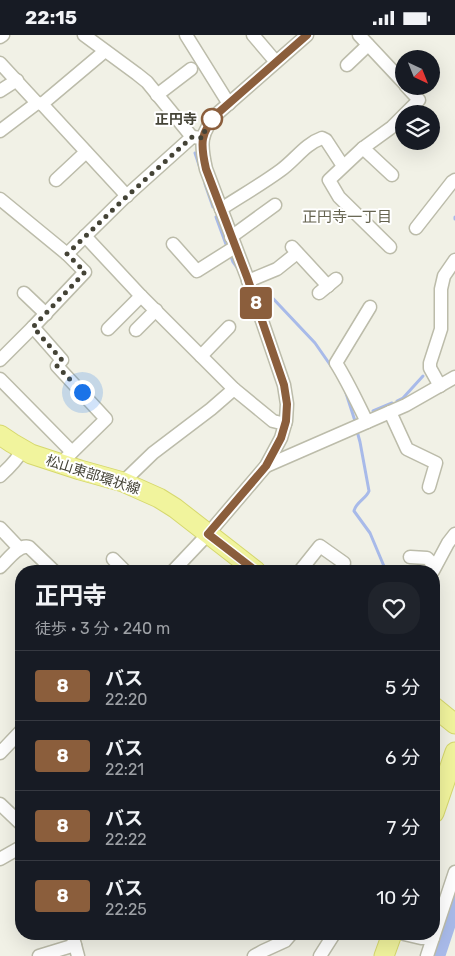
<!DOCTYPE html>
<html lang="ja">
<meta charset="utf-8">
<style>
:root{--surface:#171b24;--page:#20242c;--text:#f1f3f6;--muted:#9ea1a6;--line:#363941}
body{margin:0;font-family:Rubik,"Noto Sans JP",sans-serif;background:var(--page);color:var(--text);height:100vh;display:flex;flex-direction:column;font-size:19px;white-space:nowrap}
*{box-sizing:border-box;margin:0}
p{font-size:16px;color:var(--muted)}
.icon{flex:none;width:28px;height:28px;fill:none;stroke:currentColor;stroke-width:2;stroke-linecap:round;stroke-linejoin:round}
.map{position:relative;flex:1;overflow:hidden}
.details{position:absolute;left:15px;top:530px;width:425px;height:375px;display:flex;flex-direction:column;background:var(--surface);border-radius:20px;box-shadow:0 5px 20px #0002}
.details>*{flex:none}
.badge{padding:0 10px;border-radius:4px;font-size:18px;line-height:32px}
.needle{width:32px;rotate:137deg}
.fabs{position:absolute;left:395px;top:15px;display:grid;gap:10px}
.fabs a{display:grid;place-items:center;width:45px;height:45px;border-radius:50%;background:var(--surface);box-shadow:0 5px 20px #0002;font-size:25px}
.you{position:absolute;width:25px;height:25px;margin:-12px;border:4px solid #fff;border-radius:50%;background:#1a73e8;box-shadow:0 0 0 8px #1a73e833}
.map>.badge{position:absolute;translate:-50% -50%;box-shadow:0 0 0 2px #fff}
.round{display:grid;place-items:center;flex:none;width:52px;height:52px;border-radius:20px;background:var(--page)}
.overview{display:flex;align-items:center;justify-content:space-between;height:85px;padding:0 20px}
h1{font-size:24px;font-weight:700;line-height:38px}
ul{padding:0;list-style:none}
li{display:flex;align-items:center;gap:15px;height:70px;padding:0 20px;border-top:1px solid var(--line)}
li div{flex:1}
li b{display:block;font-size:19px}
li em{font-style:normal}
li .badge{min-width:55px;font-weight:700;text-align:center}
.status{display:flex;justify-content:space-between;align-items:center;height:35px;padding:0 25px;background:var(--surface);direction:ltr}
.status svg{height:14px;fill:currentColor}
.map>svg:first-child{display:block}
.lines{fill:none;stroke-linecap:round;stroke-linejoin:round}
.stream{stroke:#a8bae9;stroke-width:3}
.river{stroke:#a8bae9;stroke-width:20}
.minor-casing{stroke:#bcbcaa;stroke-width:15}
.primary-casing{stroke:#d6d86e;stroke-width:21}
.minor{stroke:#fff;stroke-width:12}
.primary{stroke:#f1f49d;stroke-width:19}
.line-casing{stroke:#fff;stroke-width:11}
.line{stroke:#8b5e3c;stroke-width:8}
.walk{stroke:#444336;stroke-width:5;stroke-dasharray:0 9}
.stop-dot{fill:#fff;stroke:#8b5e3c;stroke-width:2.5}
.labels{text-anchor:middle;dominant-baseline:central;stroke-width:4;stroke-linejoin:round;paint-order:stroke}
.stop-label{font-size:14px;font-weight:bold;fill:#444336;stroke:#fff;text-anchor:end}
.street-label{font-size:14px;fill:#444336;stroke:#fff}
.neighbourhood-label{font-size:15px;fill:#65634f;stroke:#fff}
</style>
<div class="status"><b>22:15</b><svg viewBox="0 0 49 12"><path d="M0 12V9h3v3zM5 12V6h3v6zM10 12V3h3v9zM15 12V0h3v12zM26 1h20v11H26zM47 4h2v5h-2z"/></svg></div>
<div class="map">
<svg width="455" height="921" viewBox="0 0 455 921">
<rect width="100%" height="100%" fill="#f1f1e6"/>
<g class="lines">
<g class="stream">
<path d="M195,118L200,133"/>
<path d="M205,149L213,172"/>
<path d="M216,182L227,212"/>
<path d="M455,182V184"/>
<path d="M230,219L233,227L238,234"/>
<path d="M265,255L315,308L331,331"/>
<path d="M346,358L355,386"/>
<path d="M397,366L403,363L423,341"/>
<path d="M373,376L392,368"/>
<path d="M357,396L360,407L369,456C366,464 356,467 354,476L370,498L386,536"/>
</g>
<path class="river" d="M435,921L455,861"/>
<g class="minor-casing">
<g id="minor">
<path d="M84,0L137,39L147,47L192,102"/>
<path d="M186,0L229,69"/>
<path d="M253,0L276,27"/>
<path d="M359,0L404,48"/>
<path d="M0,2L3,0"/>
<path d="M105,16L42,69L127,161"/>
<path d="M0,28L37,68"/>
<path d="M347,30L368,10"/>
<path d="M0,56L17,45"/>
<path d="M157,60L191,34"/>
<path d="M405,79L419,65L406,51"/>
<path d="M0,96L37,68L42,69"/>
<path d="M363,113L392,140"/>
<path d="M56,145L86,117"/>
<path d="M0,164L67,219L85,237L33,292L0,325"/>
<path d="M221,174C241,161 262,149 281,135C295,125 305,109 322,103L326,105L343,131"/>
<path d="M416,193L452,147L455,145"/>
<path d="M85,201L141,261L234,354L211,374L153,418L123,447"/>
<path d="M231,202L275,170"/>
<path d="M173,209L197,236L235,212"/>
<path d="M292,212L328,251"/>
<path d="M390,212L339,162L329,145L363,113L392,92L404,80"/>
<path d="M67,219L124,163L192,102L203,103"/>
<path d="M248,246L277,234L297,218"/>
<path d="M24,258L46,279"/>
<path d="M319,258L336,244"/>
<path d="M33,292L62,325L57,331L106,384L60,429"/>
<path d="M108,294L141,261"/>
<path d="M136,295L156,275"/>
<path d="M201,321L229,292"/>
<path d="M0,344L72,417"/>
<path d="M440,351L430,333V328L441,294V254L444,241L455,225"/>
<path d="M234,354L273,386L285,389"/>
<path d="M390,377L407,414L436,428L429,452"/>
<path d="M367,387C357,367 348,347 336,328L370,272"/>
<path d="M266,431L406,370L455,342"/>
<path d="M0,441C9,433 17,425 23,414"/>
<path d="M0,493L19,513"/>
<path d="M410,522L427,523L435,531"/>
<path d="M113,524L125,536"/>
<path d="M0,532C8,525 18,509 29,512L54,536"/>
<path d="M173,536L208,499L266,431L281,403L286,386L287,369L284,350L247,242L206,134C200,108 200,98 218,78L307,0"/>
<path d="M300,536L320,511L344,528"/>
<path d="M433,536L448,508L455,499"/>
<path d="M0,718L21,696"/>
<path d="M0,769L21,789"/>
<path d="M0,824L21,812"/>
<path d="M72,899L78,921"/>
<path d="M404,899L421,903H433"/>
<path d="M39,921L75,910"/>
<path d="M254,921L263,916L285,906L291,899"/>
<path d="M320,921L334,899"/>
<path d="M427,921L455,837"/>
</g>
</g>
<g class="primary-casing">
<g id="primary">
<path d="M0,400L12,408L31,419L80,435L123,447L159,463L175,473L256,536"/>
<path d="M434,672L455,689"/>
<path d="M434,778L455,717"/>
<path d="M384,921L392,899"/>
</g>
</g>
<use href="#minor" class="minor"/>
<use href="#primary" class="primary"/>
</g>
<g class="lines">
<g class="line-casing">
<path id="line" d="M256,536L208,499L266,431L281,403L286,386L287,369L284,350L247,242L206,134C200,108 200,98 218,78L307,0"/>
</g>
<use href="#line" class="line"/>
<path class="walk" d="M82,357L57,331L62,325L33,292L85,237L67,219L124,164L192,102L203,103L205,95L212,84"/>
</g>
<circle class="stop-dot" cx="212" cy="84" r="10"/>
<g class="labels">
<g class="stop-label">
<text x="197" y="84">正円寺</text>
</g>
<g class="street-label">
<text transform="translate(93 440) rotate(18)">松山東部環状線</text>
</g>
<g class="neighbourhood-label">
<text x="347" y="182">正円寺一丁目</text>
</g>
</g>
</svg>
<div class="fabs">
<a><svg class="needle" viewBox="-14 -14 28 28"><path d="M0-13l5 13h-10z" fill="#e53935"/><path d="M0 13l5-13h-10z" fill="#9ea1a6"/></svg></a>
<a><svg class="icon" aria-label="layers" viewBox="0 0 24 24"><path d="M12 4l9 5-9 5-9-5zM3 14l9 5 9-5"/></svg></a>
</div>
<div class="you" style="left:82px;top:357px"></div>
<b class="badge" style="left:256px;top:268px;background:#8b5e3c;color:#fff">8</b>
<section class="details">
<div class="overview"><div><h1>正円寺</h1><p>徒歩 · 3 分 · 240 m</p></div><a class="round"><svg class="icon" aria-label="heart" viewBox="0 0 24 24"><path d="M12 20l-8-8c-3-5 5-10 8-4 3-6 11-1 8 4z"/></svg></a></div>
<ul>
<li><span class="badge" style="background:#8b5e3c;color:#fff">8</span><div><b>バス</b><p>22:20</p></div><em>5 分</em></li>
<li><span class="badge" style="background:#8b5e3c;color:#fff">8</span><div><b>バス</b><p>22:21</p></div><em>6 分</em></li>
<li><span class="badge" style="background:#8b5e3c;color:#fff">8</span><div><b>バス</b><p>22:22</p></div><em>7 分</em></li>
<li><span class="badge" style="background:#8b5e3c;color:#fff">8</span><div><b>バス</b><p>22:25</p></div><em>10 分</em></li>
</ul>
</section>
</div>
